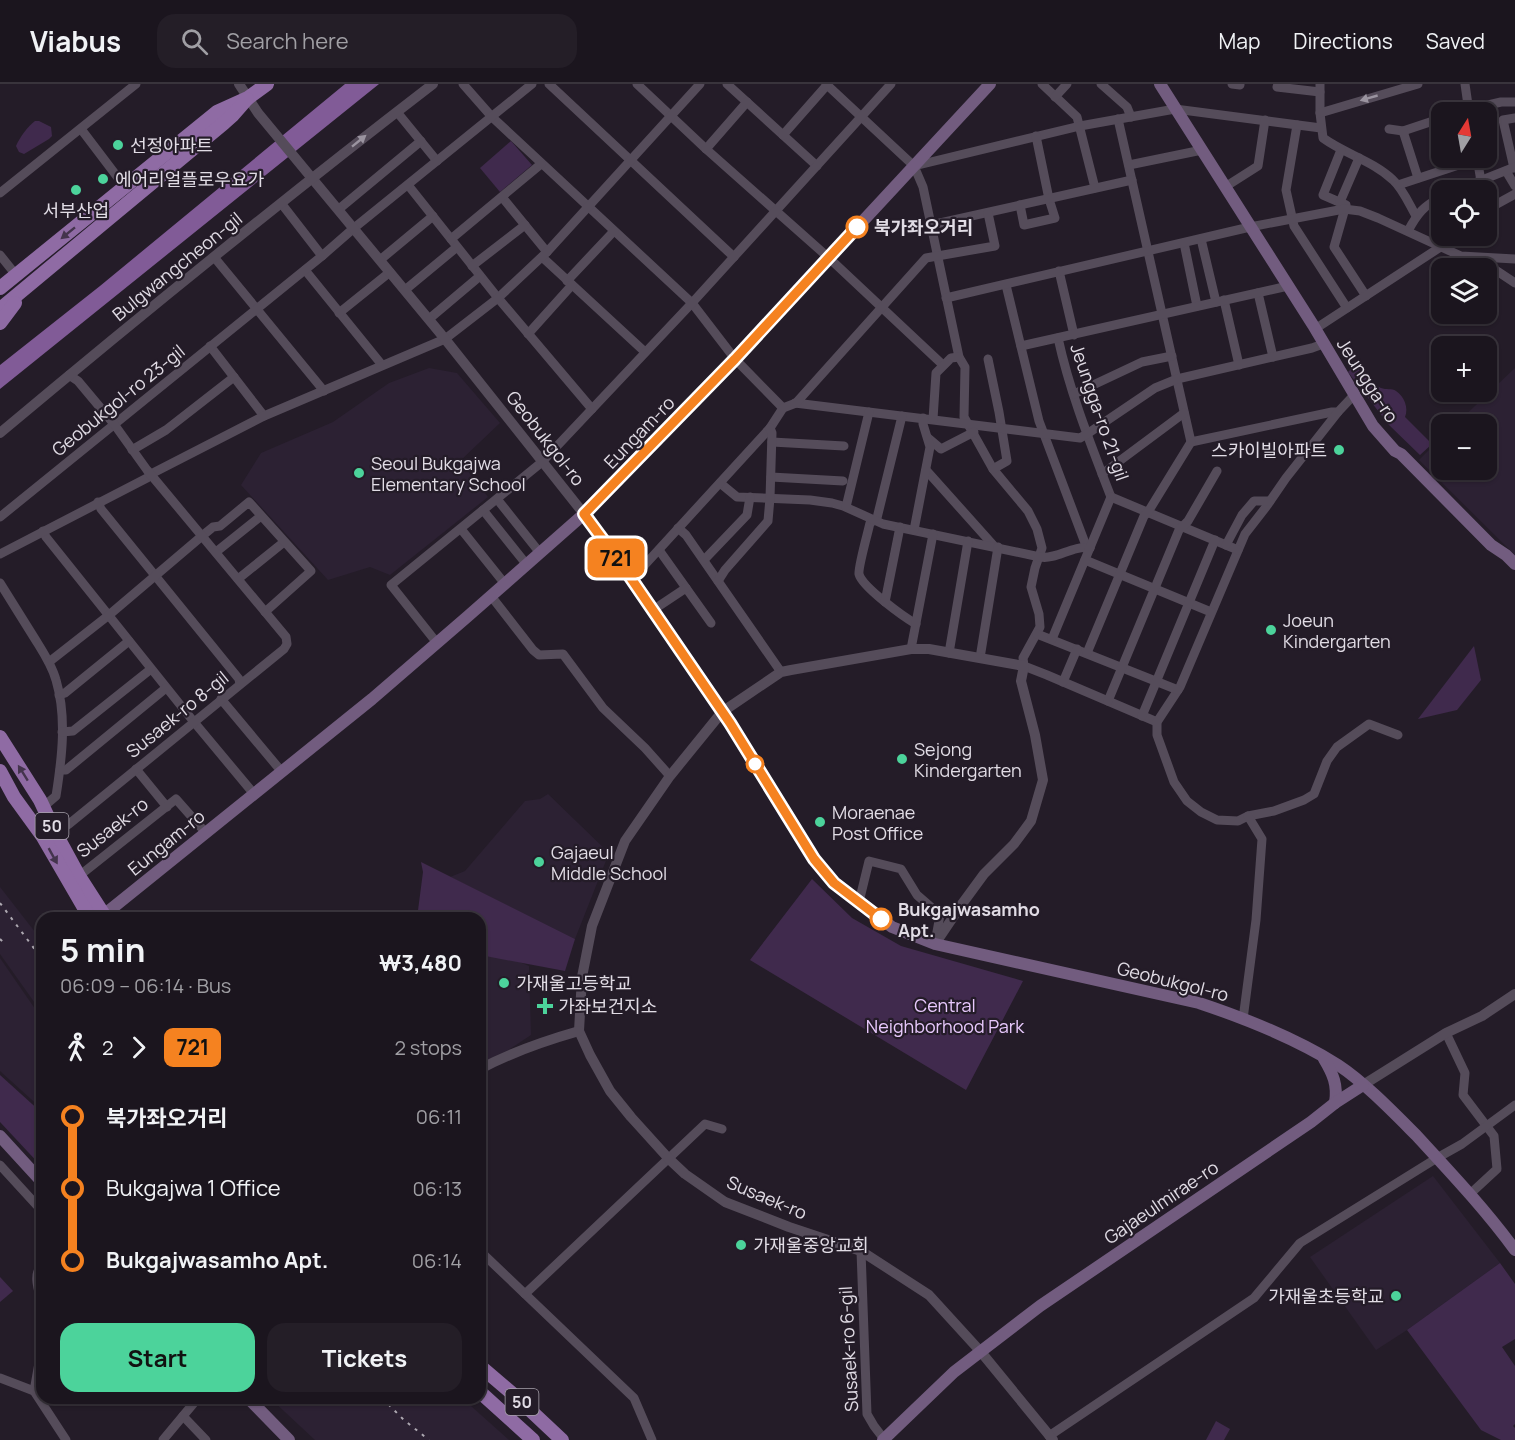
<!DOCTYPE html>
<meta charset="utf-8">
<style>
:root{--surface:#1b151e;--page:#241e27;--text:#f1f3f6;--muted:#a09fa4;--line:#39343c;--accent:#4cd39b}
body{margin:0;font-family:Manrope,"Noto Sans KR",sans-serif;background:var(--page);color:var(--text);height:100vh;display:flex;flex-direction:column;font-size:22px;white-space:nowrap}
*{box-sizing:border-box;margin:0}
p{font-size:20px;color:var(--muted)}
.icon{flex:none;width:33px;height:33px;fill:none;stroke:currentColor;stroke-width:2;stroke-linecap:round;stroke-linejoin:round}
.map{position:relative;flex:1;overflow:hidden}
.drawer{position:absolute;left:36px;top:828px;width:450px;height:492px;display:flex;flex-direction:column;background:var(--surface);border-radius:18px;box-shadow:0 2px 4px #0004,0 0 0 2px var(--line)}
.drawer>*{flex:none}
.badge{padding:0 12px;border-radius:9px;font-size:21px;line-height:39px}
.needle{width:39px;rotate:11deg}
.tools{position:absolute;left:1431px;top:18px;display:grid;gap:12px}
.tools a{display:grid;place-items:center;width:66px;height:66px;border-radius:12px;background:var(--surface);box-shadow:0 2px 4px #0004,0 0 0 2px var(--line);font-size:30px}
.map>.badge{position:absolute;translate:-50% -50%;box-shadow:0 0 0 3px #fff}
.legs{display:flex;align-items:center;gap:9px;height:66px;padding:0 24px;font-size:20px}
.legs p{margin-inline-start:auto}
.head{display:flex;align-items:center;justify-content:space-between;height:102px;padding:0 24px}
h1{font-size:33px;font-weight:700;line-height:45px}
.primary-button{display:flex;gap:12px;margin-top:auto;padding:12px 24px}
.primary-button a{flex:1;height:69px;border-radius:18px;background:var(--accent);color:#111;font-size:24px;font-weight:700;line-height:69px;text-align:center}
.primary-button a+a{background:var(--page);color:var(--text)}
ul{padding:0 24px;list-style:none}
li{display:flex;align-items:center;gap:21px;height:72px;font-size:22px}
li i{display:grid;place-items:center;width:9px;height:100%;margin:0 8px;background:currentColor}
li i::after{content:'';width:15px;height:15px;margin:-8px;border:4px solid;border-radius:50%;background:var(--surface)}
li p{margin-inline-start:auto}
li:first-child i{background:linear-gradient(#0000 50%,currentColor 0)}
li:last-child i{background:linear-gradient(currentColor 50%,#0000 0)}
header{display:flex;align-items:center;gap:36px;box-sizing:border-box;height:84px;padding:0 30px;background:var(--surface);border-bottom:2px solid var(--line)}
header strong{font-size:28px}
nav{display:flex;gap:33px;margin-inline-start:auto;font-size:21px}
.search{width:420px;height:54px;background:var(--page);display:flex;align-items:center;gap:15px;box-sizing:border-box;padding:0 21px;border-radius:18px;color:var(--muted);font-size:22px}
.map>svg:first-child{display:block}
.built{fill:#2c2133}
.green{fill:#402a4d}
.water{fill:#815b97}
.lines{fill:none;stroke-linecap:round;stroke-linejoin:round}
.minor{stroke:#554c5a;stroke-width:9}
.tertiary{stroke:#554c5a;stroke-width:10}
.secondary{stroke:#725c7f;stroke-width:12}
.primary{stroke:#8f6ba4;stroke-width:14}
.rail{stroke:#ada8b1;stroke-width:2;stroke-dasharray:3 6;stroke-linecap:butt}
.oneway{fill:#9b94a0}
.oneway2{fill:#44344d}
.line-1-casing{stroke:#fff;stroke-width:14}
.line-1{stroke:#f58220;stroke-width:9}
.poi-dot{fill:#4cd39b;stroke:#241c28;stroke-width:2}
.stop-1-dot{fill:#fff;stroke:#f58220;stroke-width:3}
.labels{text-anchor:middle;dominant-baseline:central;stroke-width:4.5;stroke-linejoin:round;paint-order:stroke}
.shield{fill:#241c28;stroke:#a8a2ac;stroke-width:1.5}
.shield-label{font-size:16px;font-weight:bold;fill:#e1dce5}
.poi-label{font-size:18px;fill:#e1dce5;stroke:#241c28;text-anchor:start}
.stop-label{font-size:18px;font-weight:bold;fill:#e1dce5;stroke:#241c28;text-anchor:start}
.street-label{font-size:18px;fill:#e1dce5;stroke:#241c28}
.park-label{font-size:18px;fill:#e8c9fd;stroke:#241c28}
</style>
<header>
<strong>Viabus</strong>
<div class="search"><svg class="icon" aria-label="search" viewBox="0 0 24 24"><circle cx="10" cy="10" r="6"/><path d="M15 15l6 6"/></svg>Search here</div>
<nav><a>Map</a><a>Directions</a><a>Saved</a></nav>
</header>
<div class="map">
<svg width="1515" height="1356" viewBox="0 0 1515 1356">
<rect width="100%" height="100%" fill="#241c28"/>
<g class="built">
<path d="M429,284L457,289L500,339L460,377L488,413L390,491L370,483L328,496L241,401L261,369L333,338L389,299Z"/>
<path d="M1515,284V471L1419,376L1441,354L1442,386H1486V340H1456Z"/>
<path d="M548,710L609,769L575,855L450,793L465,787L525,717L540,715Z"/>
<path d="M0,803L42,857V929L0,870Z"/>
<path d="M480,871L515,876L529,882L531,951L507,967L480,979Z"/>
<path d="M0,874L42,935V1025L0,987Z"/>
<path d="M1433,1092L1500,1179L1407,1246L1376,1266L1310,1173Z"/>
<path d="M270,1314H462L509,1356H315Z"/>
</g>
<g class="green">
<path d="M35,37H39L51,43L52,52L49,55L24,70L19,68L16,62C20,53 27,43 35,37Z"/>
<path d="M511,57L532,81L500,108L480,84Z"/>
<path d="M1355,281C1362,289 1371,300 1381,304C1386,306 1392,304 1396,307C1404,312 1409,324 1405,333L1432,360L1420,371L1389,341L1348,288Z"/>
<path d="M1474,562L1481,596L1457,626L1418,635Z"/>
<path d="M421,778L575,855L565,887L480,871V834H417L423,788Z"/>
<path d="M812,795L852,834L901,862L1023,897L966,1006L750,876Z"/>
<path d="M0,991L42,1029V1083L0,1038Z"/>
<path d="M1500,1179L1515,1200V1255L1502,1263L1515,1282V1340L1513,1342L1515,1344V1356H1501L1481,1346L1407,1246Z"/>
<path d="M0,1193L13,1207L0,1218Z"/>
<path d="M1216,1337L1230,1345L1224,1356H1206Z"/>
</g>
<path class="water" d="M345,0H379L0,305V281L100,202Z"/>
<g class="lines">
<g class="minor">
<path d="M463,0L492,33L692,219L735,275L783,324"/>
<path d="M549,0L734,173"/>
<path d="M637,0L706,65L829,174L943,281"/>
<path d="M727,0L817,82"/>
<path d="M826,0L914,82L923,103L959,273L965,283L964,333L993,385L1028,427L1037,445L1042,464L1035,484L1031,503L1039,530L1040,543L1023,574L1024,582L1047,591L1157,638"/>
<path d="M1042,0L1077,33L1095,104"/>
<path d="M1101,0L1127,23L1131,33"/>
<path d="M1232,0L1240,1V0"/>
<path d="M1278,0L1277,3L1320,8"/>
<path d="M1320,0V29L1323,54C1345,70 1373,77 1393,96C1403,105 1409,120 1416,132"/>
<path d="M1465,0L1469,28"/>
<path d="M1055,13L1067,0"/>
<path d="M397,28L437,77"/>
<path d="M1458,28L1501,18H1515"/>
<path d="M1320,29L1418,0"/>
<path d="M1118,35L1191,358L1332,328H1338L1354,311"/>
<path d="M1297,41L1286,106L1294,142L1347,224"/>
<path d="M81,45L125,103"/>
<path d="M1389,45L1403,47L1442,34"/>
<path d="M1403,47L1418,94"/>
<path d="M783,51L827,1"/>
<path d="M706,65L747,18"/>
<path d="M1341,66L1323,111L1346,121L1334,163L1366,212"/>
<path d="M1477,74L1481,97"/>
<path d="M1129,81L1202,66"/>
<path d="M914,82L1080,42L1175,25L1321,44"/>
<path d="M1514,84L1503,36L1515,34"/>
<path d="M1506,87L1515,102"/>
<path d="M408,101L498,214L592,325"/>
<path d="M1398,101L1477,75"/>
<path d="M1225,103L1258,82L1265,36"/>
<path d="M1457,106L1515,83"/>
<path d="M0,109L136,0"/>
<path d="M502,113L547,168"/>
<path d="M1340,118L1359,74"/>
<path d="M281,119L322,172"/>
<path d="M1020,121L1024,141L1055,134L1049,115L1036,52"/>
<path d="M339,125L421,57"/>
<path d="M1486,126L1515,110"/>
<path d="M931,141L1132,96"/>
<path d="M1408,147C1417,130 1424,121 1442,113"/>
<path d="M451,155L541,80"/>
<path d="M1201,155L1216,218"/>
<path d="M1184,159L1197,222"/>
<path d="M0,171L16,191"/>
<path d="M214,173L324,307"/>
<path d="M542,173L645,268"/>
<path d="M1487,174L1491,183L1515,199"/>
<path d="M380,176L433,132"/>
<path d="M472,182L525,141"/>
<path d="M305,186L382,281"/>
<path d="M1059,187L1074,251"/>
<path d="M567,197L614,147"/>
<path d="M1006,201L1039,337L1085,459L1090,464"/>
<path d="M405,206L457,163"/>
<path d="M1258,209L1273,273"/>
<path d="M946,214L1250,143L1344,125L1360,127L1378,134L1461,172L1515,175"/>
<path d="M1224,216L1239,281"/>
<path d="M339,229L390,188"/>
<path d="M429,235L480,192"/>
<path d="M1315,245L1442,162"/>
<path d="M528,250L572,201"/>
<path d="M1058,254C1070,309 1091,361 1111,413"/>
<path d="M210,262L264,332"/>
<path d="M1021,262L1288,202"/>
<path d="M988,275L999,328L1007,377L993,385"/>
<path d="M1074,310L1142,278L1172,272"/>
<path d="M795,319L1080,354L1087,350L1155,304L1177,295L1312,264L1323,260"/>
<path d="M1338,328L1286,394L1266,423L1245,450L1180,603L1157,638V651L1174,698L1187,717L1201,728L1217,736L1238,737L1248,732L1274,727L1304,716L1314,710L1327,677L1337,663L1369,640L1398,651"/>
<path d="M902,332L877,434L870,439C868,448 858,483 859,490C862,503 904,533 916,540"/>
<path d="M933,335L936,289L951,274L959,273"/>
<path d="M928,354L941,365L974,348"/>
<path d="M772,358L844,362"/>
<path d="M132,366L166,346L234,293"/>
<path d="M926,386L994,462"/>
<path d="M1102,390L1184,329"/>
<path d="M771,393L843,397"/>
<path d="M720,399L737,413L810,416L832,419L843,422L883,440L1040,473C1057,476 1072,461 1090,464"/>
<path d="M1111,413L1238,466"/>
<path d="M497,415L540,469"/>
<path d="M98,418L101,425L239,595L240,600"/>
<path d="M846,423L869,328"/>
<path d="M483,426L527,481"/>
<path d="M0,433L322,172L354,144L532,0"/>
<path d="M678,444L686,451L781,588"/>
<path d="M461,445L505,500"/>
<path d="M914,446L930,363L923,340V334"/>
<path d="M43,447L46,453L194,638L254,710"/>
<path d="M1226,461L1242,431L1254,417H1270"/>
<path d="M659,466L711,539"/>
<path d="M216,468L261,432"/>
<path d="M0,470L147,394L151,390L264,332L445,255L498,214L547,168L700,0"/>
<path d="M704,476L747,431L750,413"/>
<path d="M1085,476L1211,528"/>
<path d="M641,485L770,344L783,324L796,319L926,174L995,162L988,129"/>
<path d="M238,495L284,458"/>
<path d="M718,497L725,486L768,437L770,414L772,349L770,344"/>
<path d="M0,499C12,518 23,536 35,555C43,568 52,581 56,596C67,633 62,674 56,712L43,723"/>
<path d="M491,512L533,566L539,571L563,570L603,624L645,664L670,692"/>
<path d="M885,518L900,443"/>
<path d="M653,526L686,504"/>
<path d="M1037,550L1178,606"/>
<path d="M1052,555L1111,413"/>
<path d="M437,559L391,501L542,378L692,219L891,0"/>
<path d="M911,565L933,450"/>
<path d="M949,569L968,457"/>
<path d="M1087,569L1144,432L1148,428L1191,358"/>
<path d="M980,574L998,463"/>
<path d="M49,578L109,531L202,452L213,443L220,442L249,418L311,487L265,528"/>
<path d="M1063,598L1077,565"/>
<path d="M59,611L65,609L129,557"/>
<path d="M221,615L282,688"/>
<path d="M1108,617L1179,446L1188,437L1217,387"/>
<path d="M1142,632L1215,456"/>
<path d="M62,648L73,647L151,585"/>
<path d="M136,685L167,723"/>
<path d="M60,686H66L166,604"/>
<path d="M55,748L69,740L284,565L287,560L286,553L147,386L114,340L78,297L69,291"/>
<path d="M79,792L176,715L206,749"/>
<path d="M859,818L869,777L901,785L917,811L940,831L935,859"/>
<path d="M1243,935L1256,836L1262,755L1248,732"/>
<path d="M1446,949L1465,989L1463,1011L1494,1052L1497,1085L1470,1110"/>
<path d="M0,1081L42,1127"/>
<path d="M480,1167L634,1314L652,1356"/>
<path d="M861,1167L867,1330L874,1342L884,1355"/>
<path d="M42,1180C32,1191 39,1207 42,1220"/>
<path d="M525,1210L705,1040L722,1045"/>
<path d="M42,1262L34,1307L66,1356"/>
<path d="M0,1294L34,1307"/>
<path d="M183,1332L206,1356"/>
<path d="M1049,1352L1254,1214L1300,1159L1437,1074L1462,1060L1515,1021"/>
<path d="M163,1356L198,1314"/>
</g>
<g class="tertiary">
<path d="M239,0L258,29L445,255L584,430"/>
<path d="M0,349C142,230 286,113 433,0"/>
<path d="M935,860L962,820L984,790L1014,760L1031,737L1043,696L1035,651L1021,597L1024,582L929,565H911L791,586L781,588L722,628L670,692L625,757L592,842L582,893L579,947L590,971L610,1007L631,1033L669,1075L685,1090L725,1118L789,1143L861,1167L929,1211L981,1268L1053,1356"/>
<path d="M480,985C512,968 544,957 579,947"/>
<path d="M1363,1001L1446,949L1482,932L1515,910"/>
</g>
<g class="secondary">
<path d="M1160,0L1313,241L1373,342L1395,367L1401,370L1491,461L1506,471L1515,480"/>
<path d="M584,430L626,487L730,639L814,775L834,799L892,843L935,860L1199,919C1244,934 1298,956 1338,981C1364,998 1393,1028 1416,1051C1450,1088 1485,1125 1515,1166"/>
<path d="M100,834L372,615L467,533L584,430L735,275L990,0"/>
<path d="M1324,975C1333,990 1338,1001 1335,1019"/>
<path d="M0,1052L42,1098"/>
<path d="M248,1314L289,1356"/>
<path d="M883,1356L954,1288L1040,1222L1311,1038L1335,1019L1363,1001"/>
</g>
<g class="primary">
<path d="M0,204L217,28L248,14L267,0"/>
<path d="M0,225L224,39L233,31L247,15"/>
<path d="M0,239L15,219"/>
<path d="M0,653L40,716L55,748L79,792L106,834"/>
<path d="M0,687L14,713L43,753L90,834"/>
<path d="M480,1282L514,1311L562,1356"/>
<path d="M480,1308L533,1356"/>
</g>
<g class="rail">
<path d="M0,819L42,875"/>
<path d="M0,855L3,858"/>
<path d="M382,1314L404,1336L429,1356"/>
</g>
</g>
<defs><path id="oneway-solid" d="M-6-.8H1V-3.2L6.5 0L1 3.2V.8H-6Z" transform="scale(1.5)"/></defs>
<g class="oneway">
<use href="#oneway-solid" transform="translate(1369 14) rotate(164)"/>
<use href="#oneway-solid" transform="translate(359 57) rotate(-39)"/>
</g>
<g class="oneway2">
<use href="#oneway-solid" transform="translate(68 149) rotate(141)"/>
<use href="#oneway-solid" transform="translate(23 689) rotate(-122)"/>
<use href="#oneway-solid" transform="translate(53 772) rotate(61)"/>
</g>
<g class="lines">
<g class="line-1-casing">
<path id="line-1" d="M857,143L735,275L584,430L626,487L730,639L814,775L834,799L881,835"/>
</g>
<use href="#line-1" class="line-1"/>
</g>
<g class="poi-dot">
<circle cx="118" cy="61" r="6"/>
<circle cx="103" cy="95" r="6"/>
<circle cx="76" cy="106" r="6"/>
<circle cx="1339" cy="366" r="6"/>
<circle cx="359" cy="389" r="6"/>
<circle cx="1271" cy="546" r="6"/>
<circle cx="902" cy="675" r="6"/>
<circle cx="820" cy="738" r="6"/>
<circle cx="539" cy="778" r="6"/>
<circle cx="504" cy="899" r="6"/>
<path d="M542 913h6v6h6v6h-6v6h-6v-6h-6v-6h6z"/>
<circle cx="741" cy="1161" r="6"/>
<circle cx="1396" cy="1212" r="6"/>
</g>
<g class="stop-1-dot">
<circle cx="857" cy="143" r="10"/>
<circle cx="755" cy="680" r="8"/>
<circle cx="881" cy="835" r="10"/>
</g>
<g class="labels">
<g class="shield">
<rect x="35.5" y="729" width="33" height="26" rx="4.5"/>
<rect x="505.5" y="1305" width="33" height="26" rx="4.5"/>
</g>
<g class="shield-label">
<text x="52" y="742">50</text>
<text x="522" y="1318">50</text>
</g>
<g class="poi-label">
<text x="130" y="61">선정아파트</text>
<text x="115" y="95">에어리얼플로우요가</text>
<text x="76" y="126" text-anchor="middle">서부산업</text>
<text x="1327" y="366" text-anchor="end">스카이빌아파트</text>
<text x="371" y="379">Seoul Bukgajwa<tspan x="371" dy="21">Elementary School</tspan></text>
<text x="1283" y="536">Joeun<tspan x="1283" dy="21">Kindergarten</tspan></text>
<text x="914" y="665">Sejong<tspan x="914" dy="21">Kindergarten</tspan></text>
<text x="832" y="728">Moraenae<tspan x="832" dy="21">Post Office</tspan></text>
<text x="551" y="768">Gajaeul<tspan x="551" dy="21">Middle School</tspan></text>
<text x="516" y="899">가재울고등학교</text>
<text x="558" y="922">가좌보건지소</text>
<text x="753" y="1161">가재울중앙교회</text>
<text x="1384" y="1212" text-anchor="end">가재울초등학교</text>
</g>
<g class="stop-label">
<text x="874" y="143">북가좌오거리</text>
<text x="898" y="825">Bukgajwasamho<tspan x="898" dy="21">Apt.</tspan></text>
</g>
<g class="street-label">
<text transform="translate(177 182) rotate(-39)">Bulgwangcheon-gil</text>
<text transform="translate(1368 296) rotate(57)">Jeungga-ro</text>
<text transform="translate(118 316) rotate(-39)">Geobukgol-ro 23-gil</text>
<text transform="translate(1100 328) rotate(71)">Jeungga-ro 21-gil</text>
<text transform="translate(639 348) rotate(-46)">Eungam-ro</text>
<text transform="translate(546 354) rotate(52)">Geobukgol-ro</text>
<text transform="translate(177 630) rotate(-39)">Susaek-ro 8-gil</text>
<text transform="translate(112 743) rotate(-38)">Susaek-ro</text>
<text transform="translate(166 758) rotate(-39)">Eungam-ro</text>
<text transform="translate(1173 897) rotate(14)">Geobukgol-ro</text>
<text transform="translate(767 1113) rotate(23)">Susaek-ro</text>
<text transform="translate(1161 1118) rotate(-34)">Gajaeulmirae-ro</text>
<text transform="translate(848 1265) rotate(-93)">Susaek-ro 6-gil</text>
</g>
<g class="park-label">
<text x="945" y="921">Central<tspan x="945" dy="21">Neighborhood Park</tspan></text>
</g>
</g>
</svg>
<div class="tools">
<a><svg class="needle" viewBox="-14 -14 28 28"><path d="M0-13l5 13h-10z" fill="#e53935"/><path d="M0 13l5-13h-10z" fill="#a09fa4"/></svg></a>
<a><svg class="icon" aria-label="locate" viewBox="0 0 24 24"><circle cx="12" cy="12" r="6"/><path d="M12 2v4M12 18v4M2 12h4M18 12h4"/></svg></a>
<a><svg class="icon" aria-label="layers" viewBox="0 0 24 24"><path d="M12 4l9 5-9 5-9-5zM3 14l9 5 9-5"/></svg></a>
<a>+</a>
<a>−</a>
</div>
<b class="badge" style="left:616px;top:474px;background:#f58220;color:#111">721</b>
<section class="drawer">
<div class="head"><div><h1>5 min</h1><p>06:09 – 06:14 · Bus</p></div><b>₩3,480</b></div>
<div class="legs"><svg class="icon" aria-label="walk" viewBox="0 0 24 24"><circle cx="13" cy="4" r="2"/><path d="M13 8l-2 6 4 7M11 14l-3 7M7 12l3-4h3l4 4"/></svg>2<svg class="icon" aria-label="forward" viewBox="0 0 24 24"><path d="M9 5l7 7-7 7"/></svg><b class="badge" style="background:#f58220;color:#111">721</b><p>2 stops</p></div>
<ul>
<li><i style="color:#f58220"></i><b>북가좌오거리</b><p>06:11</p></li>
<li><i style="color:#f58220"></i><span>Bukgajwa 1 Office</span><p>06:13</p></li>
<li><i style="color:#f58220"></i><b>Bukgajwasamho Apt.</b><p>06:14</p></li>
</ul>
<div class="primary-button"><a>Start</a><a>Tickets</a></div>
</section>
</div>
